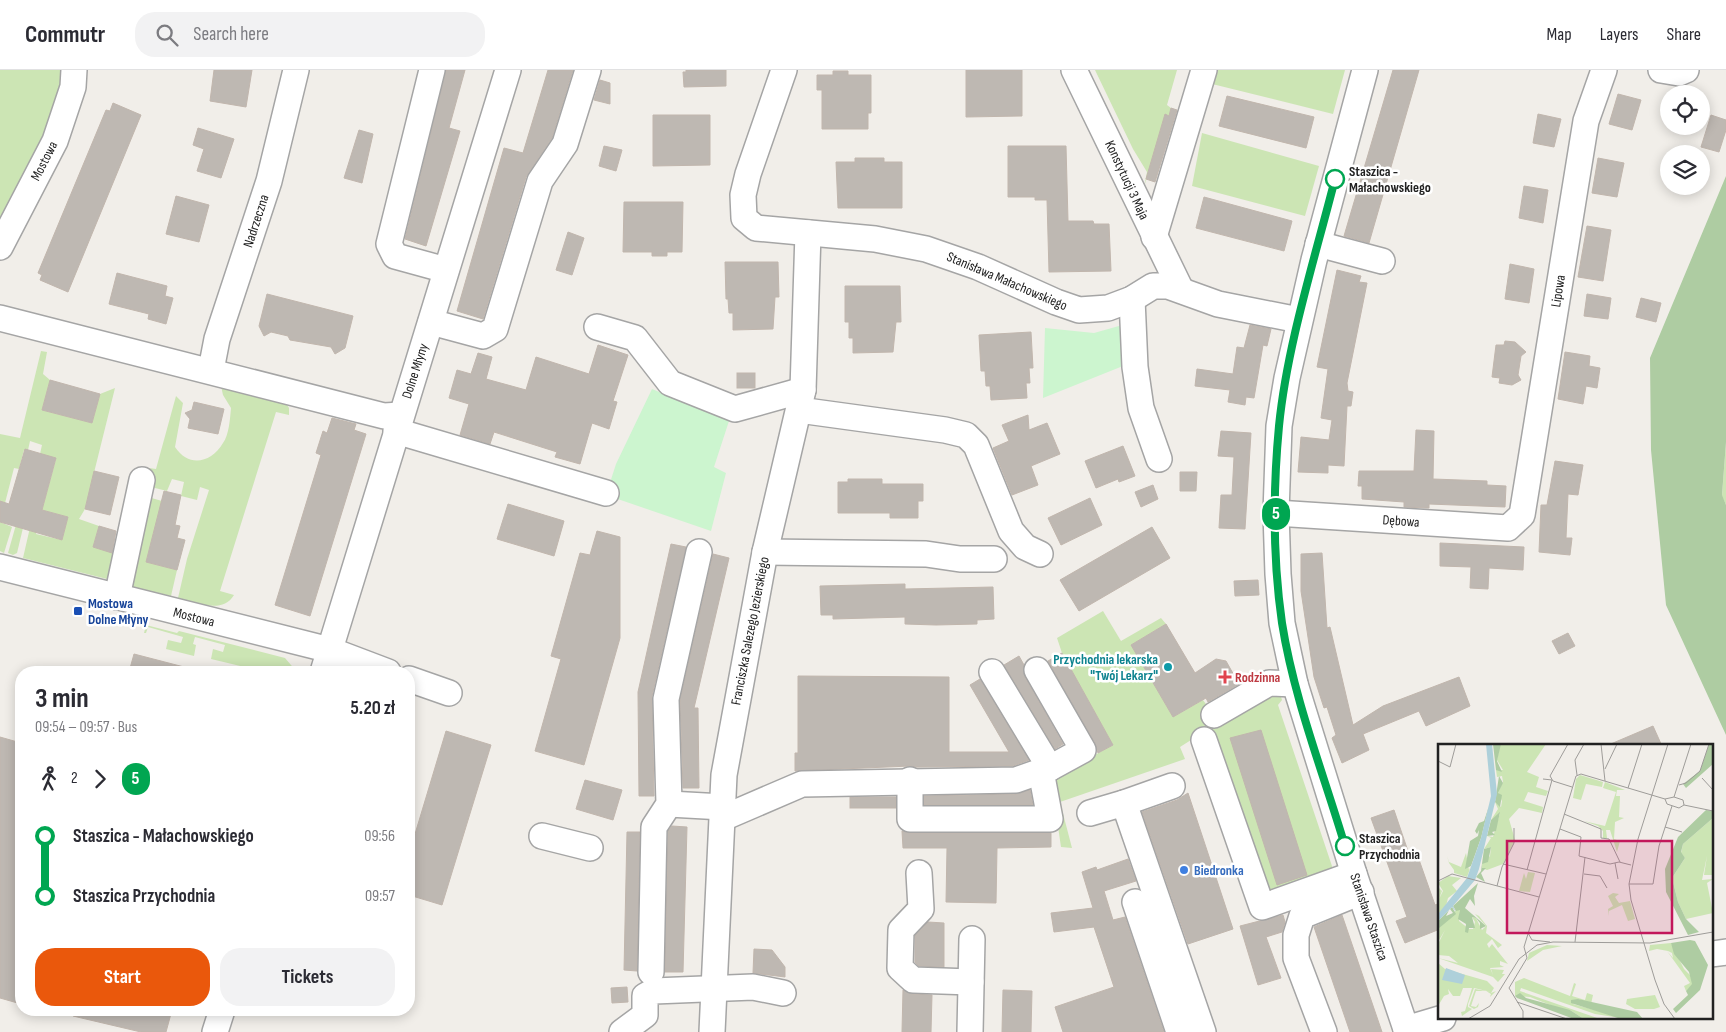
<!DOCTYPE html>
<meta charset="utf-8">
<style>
:root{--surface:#fff;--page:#f2f2f3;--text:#2b2b33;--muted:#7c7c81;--line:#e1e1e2;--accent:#ea580c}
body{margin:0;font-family:"Sofia Sans Condensed",sans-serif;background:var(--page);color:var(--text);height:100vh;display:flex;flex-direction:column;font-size:19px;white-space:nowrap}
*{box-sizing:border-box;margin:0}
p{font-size:16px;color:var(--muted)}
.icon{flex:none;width:28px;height:28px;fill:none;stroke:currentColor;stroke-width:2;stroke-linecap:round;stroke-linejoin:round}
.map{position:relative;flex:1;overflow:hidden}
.side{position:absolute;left:15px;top:596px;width:400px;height:350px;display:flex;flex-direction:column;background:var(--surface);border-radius:20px;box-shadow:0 2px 12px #0003}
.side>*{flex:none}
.badge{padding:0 10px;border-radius:16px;font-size:18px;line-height:32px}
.tools{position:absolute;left:1660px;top:15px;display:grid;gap:10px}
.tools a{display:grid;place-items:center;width:50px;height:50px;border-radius:50%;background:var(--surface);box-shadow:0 2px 12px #0003;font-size:25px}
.map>.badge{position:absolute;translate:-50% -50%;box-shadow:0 0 0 2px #fff}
.legs{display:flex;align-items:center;gap:8px;height:55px;padding:0 20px;font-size:16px}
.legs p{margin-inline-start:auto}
.headline{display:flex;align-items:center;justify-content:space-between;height:85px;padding:0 20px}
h1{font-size:28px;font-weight:700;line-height:38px}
.action{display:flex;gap:10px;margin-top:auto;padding:10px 20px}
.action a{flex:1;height:58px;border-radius:20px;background:var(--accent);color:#fff;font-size:20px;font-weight:700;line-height:58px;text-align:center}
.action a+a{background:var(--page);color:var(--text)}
ul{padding:0 20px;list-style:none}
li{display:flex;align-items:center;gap:18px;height:60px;font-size:19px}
li i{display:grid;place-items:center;width:8px;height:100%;margin:0 6px;background:currentColor}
li i::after{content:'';width:12px;height:12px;margin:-6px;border:4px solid;border-radius:50%;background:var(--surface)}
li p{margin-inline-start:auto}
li:first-child i{background:linear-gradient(#0000 50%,currentColor 0)}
li:last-child i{background:linear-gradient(currentColor 50%,#0000 0)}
header{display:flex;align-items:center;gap:30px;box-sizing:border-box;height:70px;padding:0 25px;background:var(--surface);border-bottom:1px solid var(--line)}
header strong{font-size:24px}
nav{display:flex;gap:28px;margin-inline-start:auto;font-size:18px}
.search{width:350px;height:45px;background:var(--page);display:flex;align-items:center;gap:12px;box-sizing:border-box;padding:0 18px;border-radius:20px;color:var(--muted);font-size:19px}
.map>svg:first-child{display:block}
.grass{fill:#cce5b4}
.forest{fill:#aecca2}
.park{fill:#ccf5cf}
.building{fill:#beb8b2;stroke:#c1b6ad}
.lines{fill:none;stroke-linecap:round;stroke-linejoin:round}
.minor-casing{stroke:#a5a5a5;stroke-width:28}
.minor{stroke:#fff;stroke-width:25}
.line-1-casing{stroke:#fff;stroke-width:11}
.line-1{stroke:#00a651;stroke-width:8}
.stop-1-dot{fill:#fff;stroke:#00a651;stroke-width:2.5}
.transit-dot{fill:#1a4fb4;stroke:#fff;stroke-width:2}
.culture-dot{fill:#0f9aa8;stroke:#fff;stroke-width:2}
.health-dot{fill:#e0444e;stroke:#fff;stroke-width:2}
.shop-dot{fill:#3f7fe0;stroke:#fff;stroke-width:2}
.labels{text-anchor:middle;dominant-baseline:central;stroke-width:5;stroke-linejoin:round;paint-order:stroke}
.street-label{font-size:14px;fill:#212121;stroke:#fff}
.stop-label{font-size:14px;font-weight:bold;fill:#212121;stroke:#fff;text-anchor:start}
.transit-label{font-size:14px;font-weight:bold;fill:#164399;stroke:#fff;text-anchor:start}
.culture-label{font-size:14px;font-weight:bold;fill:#0d838f;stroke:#fff;text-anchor:end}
.health-label{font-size:14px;font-weight:bold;fill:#be3a42;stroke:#fff;text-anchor:start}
.shop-label{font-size:14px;font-weight:bold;fill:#366cbe;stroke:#fff;text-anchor:start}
.inset-road{fill:none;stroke:#9e9c99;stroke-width:1}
.view{fill:#c2185b;fill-opacity:0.15;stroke:#c2185b;stroke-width:2.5}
.inset-edge{fill:none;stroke:#212121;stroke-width:2.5}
</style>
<header>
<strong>Commutr</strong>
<div class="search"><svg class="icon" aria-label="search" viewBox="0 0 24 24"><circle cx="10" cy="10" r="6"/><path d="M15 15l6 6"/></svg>Search here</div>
<nav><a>Map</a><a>Layers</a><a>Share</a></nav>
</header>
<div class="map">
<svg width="1726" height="962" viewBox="0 0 1726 962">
<rect width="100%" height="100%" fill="#f1eee9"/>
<g class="grass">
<path d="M0,0H74L0,175Z"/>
<path d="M1095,0H1177L1167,35L1171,38L1169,46L1165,45L1144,117L1147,102L1133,79Z"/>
<path d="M1208,0H1345L1333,44L1204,12Z"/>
<path d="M1202,63L1319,96L1305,146L1192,116Z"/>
<path d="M41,281L47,282L43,304L50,310L42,340L92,353L100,324L115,318L85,439L79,449L99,456L93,477L117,484L111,510L23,488L31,453L38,455L36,464L62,470L68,447L42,440L56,389L40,384L42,375L30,371L28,380H24L19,399L14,398L5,433L0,431V364L20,368Z"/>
<path d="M221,316L286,333L289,338V345L276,342L220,521L234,525C222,545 196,532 178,528L187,489L209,420L200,417L197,430L181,426L184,412L172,409L167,421L151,417L148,427L162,431L146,492L177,500L171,526L123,515L149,398L156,399L176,326L183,333L175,377C189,398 211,393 223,373C229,365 230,349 231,338L223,325Z"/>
<path d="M1726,372V435L1722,426Z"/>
<path d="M21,437H28L17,483L13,485L8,483Z"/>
<path d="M0,452L12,457L4,483L0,481Z"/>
<path d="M1103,541L1121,571L1161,548L1166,554L1131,575L1173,647L1203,630L1214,645L1202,663L1180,677L1185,689L1060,732L1072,778L1061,777L1051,709L1113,675L1062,583L1057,568Z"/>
<path d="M146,555L177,563L179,561L285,588L297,602H266L211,589L213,579L223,582L225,575L195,567L193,574L196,575L194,586L166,579L168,570L181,573L183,567L148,557L146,563H144Z"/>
<path d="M1279,620L1282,630L1278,635L1337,811L1261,834L1204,670L1216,649Z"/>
</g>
<path class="forest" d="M1726,106V372L1722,425L1726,435V665L1666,535L1651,380L1650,288Z"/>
<g class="park">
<path d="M1126,254L1128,294L1043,328L1045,258L1094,263Z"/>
<path d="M652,319L729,351L714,397L726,403L711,461L606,425L616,394Z"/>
</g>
<g class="building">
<path d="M214,0H252L246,37L210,31Z"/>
<path d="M446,0H465L449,58L460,61L426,176L405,169Z"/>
<path d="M548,0H573L552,68L526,107L483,249L457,241L504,78L523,83Z"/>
<path d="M686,0H726V16L684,17L683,2H686Z"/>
<path d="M966,0H1022V46L966,47Z"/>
<path d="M1393,0H1419L1369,173L1344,166Z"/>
<path d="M833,1H848V5H871V43H868V59H822V20H817V5H833Z"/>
<path d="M600,10L610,13V34L594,30Z"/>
<path d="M1618,24L1641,30L1632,60L1609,54Z"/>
<path d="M1227,26L1314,47L1306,78L1219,56Z"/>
<path d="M113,33L141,45L68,222L40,210L42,205L38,203L106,40L110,41Z"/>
<path d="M1171,38L1177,40L1155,112L1146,109L1165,44L1169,46Z"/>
<path d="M1538,44L1561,49L1554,77L1533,73Z"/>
<path d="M653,45H710V95L653,96Z"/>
<path d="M1711,45L1726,50V60L1719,82L1701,77Z"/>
<path d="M198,58L234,69L221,108L197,101L204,79L193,75Z"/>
<path d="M359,60L373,64L362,113L344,108Z"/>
<path d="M604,76L622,80L616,101L599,96Z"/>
<path d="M1008,76H1066L1068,151H1093L1094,154H1109L1111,201L1049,202L1047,130H1035V127H1008Z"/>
<path d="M855,88H884V92H902V138H838L836,92H855Z"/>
<path d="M1598,88L1624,93L1617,127L1592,123Z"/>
<path d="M1524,116L1548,120L1543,153L1519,148Z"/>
<path d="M176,126L209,135L199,172L166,164Z"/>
<path d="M1204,127L1292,151L1284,181L1196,158Z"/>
<path d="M624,132H683L682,182H667V186H652V182H623Z"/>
<path d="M1587,156L1611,160L1603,211L1578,207Z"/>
<path d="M568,162L584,168L572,205L556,200Z"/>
<path d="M725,192H778L779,227H775L773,259L733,260V243H729L728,229H726Z"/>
<path d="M1510,194L1534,199L1529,233L1505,229Z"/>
<path d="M1337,200L1361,206L1359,212L1367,213L1347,313L1348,321L1353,322L1351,336H1347L1344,396L1328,395V403L1298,402L1301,367L1329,370L1332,350L1321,348L1328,299L1317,297Z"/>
<path d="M117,203L167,216L165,226L173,228L166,254L148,249L149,244L109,234Z"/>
<path d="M845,216H900L901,252H896L893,282L853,283V268H849V252H845Z"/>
<path d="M267,224L353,246L345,278L335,284L331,277L290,270L288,266L271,262L264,266L259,256Z"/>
<path d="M1587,224L1611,228L1608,249L1584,246Z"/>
<path d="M1641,228L1661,233L1656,252L1636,247Z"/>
<path d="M1250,255L1271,259L1267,276L1263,275L1254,328L1246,327L1245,335L1228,332L1230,320L1195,316L1197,299L1233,304L1237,277L1244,278Z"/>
<path d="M1031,262L1033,298H1029L1030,313H1026L1027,328L991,330L990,316H986L985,301H981L979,265Z"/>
<path d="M1505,271L1515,272L1526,282L1521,286L1518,305L1521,310L1512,315L1499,313L1500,308L1492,307L1496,275H1504Z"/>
<path d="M598,275L628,285L613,331L617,332L609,359L592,353L580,394L555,387L557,382L494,362L490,374L460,365L469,334L449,328L457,300L471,304L478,283L492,287L486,309L526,320L536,287L589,304Z"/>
<path d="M1565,282L1590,286L1589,296L1600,298L1597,318L1586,316L1583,334L1558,329Z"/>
<rect x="737" y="303" width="18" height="15"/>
<path d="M50,310L100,324L92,353L42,340Z"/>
<path d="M194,332L224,339L218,364L188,358L190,349L185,343L192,340Z"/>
<path d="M1028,345L1029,360L1047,353L1060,384L1031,396L1038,415L1012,425L993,378L1009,371L1002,355Z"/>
<path d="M332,348L356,354L354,360L366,364L310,546L275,535L321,385L316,383L323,361L327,363Z"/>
<path d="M1416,360L1434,361L1433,409L1487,411V415L1506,416L1505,437L1429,434V438H1426L1404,437V432L1362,429V416H1358L1359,401H1414Z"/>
<path d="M1221,361L1251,363L1245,459L1219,458L1221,425H1232L1234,387L1218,386Z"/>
<path d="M1123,376L1135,406L1119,412L1118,409L1096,418L1085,391Z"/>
<path d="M25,379L56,388L42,440L68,447L62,470L0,452V431L9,434Z"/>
<path d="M1555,391L1583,395L1578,425L1568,424L1566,468H1572L1570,485L1539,482L1541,435H1547Z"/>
<path d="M94,401L119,407L110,445L85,439Z"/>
<path d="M1180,402H1197L1196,421H1180Z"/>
<path d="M848,409H882V414H923V431H918V448H890V443H838V412H848Z"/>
<path d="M1153,415L1158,429L1141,437L1135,422Z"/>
<path d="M164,421L181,425L175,455L180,456L177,468L185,470L177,500L146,492Z"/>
<path d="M1090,428L1102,455L1061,475L1048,448Z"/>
<path d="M508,434L564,451L554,486L497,469Z"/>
<path d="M99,456L116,461L112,483L93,477Z"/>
<path d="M1152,457L1170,488L1079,541L1060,510Z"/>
<path d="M597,461L620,467V568L584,695L535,681L561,589L551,586L580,483L590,485Z"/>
<path d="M1440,473L1524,477L1523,500L1489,498L1488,519L1470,518L1471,497L1440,496Z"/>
<path d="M671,474L686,477L652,626L654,726H639L638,622Z"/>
<path d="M1322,483L1327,558L1330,557L1353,655L1383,636L1459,607L1470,636L1426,656L1419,641L1363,664L1369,680L1342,693L1332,668L1336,665L1327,637L1324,638L1314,607L1301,521V484Z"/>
<path d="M713,484L729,488L694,638H698L699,718H683L680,630Z"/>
<path d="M1258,510L1259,525L1235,526L1234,511Z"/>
<path d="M905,514V519L993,517L994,549L977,550V554L936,555L905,554V547L833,549V545H821L820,516Z"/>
<path d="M1166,554L1195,603L1216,589L1226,591L1239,614L1208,632L1206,628L1173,647L1131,575Z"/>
<path d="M1568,563L1575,576L1559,584L1552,571Z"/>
<path d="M1062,583L1113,675L1098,683L1095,673L1048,591Z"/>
<path d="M134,584L184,597V602H129Z"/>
<path d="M1019,586L1024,595L1025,607L1063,674L1055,679L1004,595Z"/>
<path d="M798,606L949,607V682H1009L970,615L980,609L1029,690L1013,696L917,697L910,696L795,701V683H798Z"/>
<path d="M1653,656L1662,676H1606Z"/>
<path d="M1261,660L1307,805L1277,815L1230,668Z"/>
<path d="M446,661L491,675L442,835L409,825V784Z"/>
<path d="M0,667L21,673V934L0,928Z"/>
<path d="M585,710L622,720L613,750L576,739Z"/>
<path d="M1030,720L1033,735H924V726L1016,724Z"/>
<path d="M1188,723L1233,859L1188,874L1142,742L1177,730Z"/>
<rect x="850" y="727" width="46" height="11"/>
<path d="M1394,740L1410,787L1417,784L1435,835L1440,833V859L1405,873L1396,851L1407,847L1371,748Z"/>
<path d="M672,756L687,757L683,902H665L668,761Z"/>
<path d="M902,761L910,763H1051V777L997,778L996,833L946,832L947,778H903Z"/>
<path d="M627,762H640L637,901L624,900Z"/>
<path d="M1128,789L1136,811L1104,821L1113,850L1125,847L1164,962H1063L1055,937L1114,917L1094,857L1054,862L1051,843L1093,838L1082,802L1096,797L1097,800Z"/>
<path d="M1283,845L1285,852L1282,862L1266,867L1281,908L1258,915L1240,856Z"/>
<path d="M1342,845L1382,962H1350L1314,857Z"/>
<path d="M928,852L944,853V897L919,896L915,892V866Z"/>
<path d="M754,879L772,880L785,897V907L753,903Z"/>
<path d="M627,917L628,932L612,933L611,918Z"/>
<path d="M903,920L912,924L932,925L931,962H902Z"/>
<path d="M1003,920L1032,921L1031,962H1002Z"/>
<path d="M73,940H172L166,962H141L73,946Z"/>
</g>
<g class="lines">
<g class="minor-casing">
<g id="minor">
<path d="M432,0L389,174L395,186L446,200"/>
<path d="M784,0L748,104L743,125L744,148L756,158L875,169L926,179L978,197L1056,232L1079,240L1108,238L1132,229L1153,216H1168L1218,234L1299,250"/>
<path d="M1074,0L1181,220"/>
<path d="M1365,0L1314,190L1287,308L1279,356L1276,443L1278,504L1282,553L1295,614L1354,804L1407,962"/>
<path d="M1661,0L1679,3L1686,0"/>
<path d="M1154,167L1204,0"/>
<path d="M1318,174L1382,191"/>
<path d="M0,177L55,71L73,17L74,0"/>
<path d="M1132,229L1135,297L1141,338L1159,389"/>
<path d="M0,248L384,346L401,345"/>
<path d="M431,252L483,266L495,259L540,111L565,74L588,0"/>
<path d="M597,257L635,268L670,313L735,339L803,320"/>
<path d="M211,300L217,269L269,111L296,0"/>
<path d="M799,340L945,360L966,365L976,375L1011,461L1025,477L1040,484"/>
<path d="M396,361L606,423"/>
<path d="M1276,443L1508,458L1522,445L1586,51L1604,0"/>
<path d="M765,482L926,484L960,489H994"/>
<path d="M0,497L330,580L388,602"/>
<path d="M117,527L142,410"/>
<path d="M323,602L508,0"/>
<path d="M992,602L1050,698"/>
<path d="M409,609L449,623"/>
<path d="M1214,645L1269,613L1295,614"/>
<path d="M1204,670L1262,837L1354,804"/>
<path d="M910,710V749H1050L1041,701"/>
<path d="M1124,733L1172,716"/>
<path d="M669,734L723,737"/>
<path d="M1090,743L1124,733L1203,962"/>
<path d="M723,748L802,714L1016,710L1050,698L1083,680L1037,600"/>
<path d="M542,766L590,778"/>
<path d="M919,803L921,839L901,860L900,898L913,910L971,912"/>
<path d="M1135,832L1179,962"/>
<path d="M1712,884L1726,882"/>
<path d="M651,902L654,757L669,734L666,629L699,482"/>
<path d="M1406,959L1443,948"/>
<path d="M215,962L222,940"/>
<path d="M622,962L645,945V926L654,921L753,917L783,923"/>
<path d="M712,962L724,705L765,482L803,320L808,163"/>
<path d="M970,962L972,869"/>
<path d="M1324,962L1296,888V865L1302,846L1361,822"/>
</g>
</g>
<use href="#minor" class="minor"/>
</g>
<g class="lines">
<g class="line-1-casing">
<path id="line-1" d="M1335,109C1315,188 1287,275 1279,356C1273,420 1273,490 1282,553C1294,629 1323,702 1345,776"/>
</g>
<use href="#line-1" class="line-1"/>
</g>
<g class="stop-1-dot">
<circle cx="1335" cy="109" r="9"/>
<circle cx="1345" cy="776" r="9"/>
</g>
<rect class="transit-dot" x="73" y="536" width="10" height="10" rx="2.5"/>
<circle class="culture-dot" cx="1168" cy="597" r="5"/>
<path class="health-dot" d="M1222.5 599.5h5v5h5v5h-5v5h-5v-5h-5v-5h5z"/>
<circle class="shop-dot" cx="1184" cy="800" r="5"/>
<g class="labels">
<g class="street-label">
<text transform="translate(44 91) rotate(-63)">Mostowa</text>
<text transform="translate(1127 110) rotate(65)">Konstytucji 3 Maja</text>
<text transform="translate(256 151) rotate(-72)">Nadrzeczna</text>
<text transform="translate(1007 211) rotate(23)">Stanisława Małachowskiego</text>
<text transform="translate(1558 221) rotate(-81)">Lipowa</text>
<text transform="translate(415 301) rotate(-72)">Dolne Młyny</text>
<text transform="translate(1401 451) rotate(4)">Dębowa</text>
<text transform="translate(194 547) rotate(14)">Mostowa</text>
<text transform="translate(750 561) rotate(-79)">Franciszka Salezego Jezierskiego</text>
<text transform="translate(1369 847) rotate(71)">Stanisława Staszica</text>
</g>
<g class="stop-label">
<text x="1349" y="101">Staszica -<tspan x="1349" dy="16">Małachowskiego</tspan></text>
<text x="1359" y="768">Staszica<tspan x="1359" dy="16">Przychodnia</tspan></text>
</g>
<g class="transit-label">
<text x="88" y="533">Mostowa<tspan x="88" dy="16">Dolne Młyny</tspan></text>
</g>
<g class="culture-label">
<text x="1158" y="589">Przychodnia lekarska<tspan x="1158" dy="16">"Twój Lekarz"</tspan></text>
</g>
<g class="health-label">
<text x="1235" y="607">Rodzinna</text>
</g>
<g class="shop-label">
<text x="1194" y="800">Biedronka</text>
</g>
</g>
<g transform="translate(1438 674)">
<rect width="275" height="275" fill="#f1eee9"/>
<path d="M62,0H108L89,28L101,33L98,43L110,47L108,52L90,48L86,57L105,63L104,69L81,64L71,75L77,96L65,120L49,126L44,124V120L52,112L53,103L46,105L53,94L49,92L55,93L62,69L53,76L60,65L57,58L63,63L64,57L60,49L65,38L64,32L59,33L58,26H65L59,16ZM142,31L165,38L164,43L148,40L143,56L135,54L138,35ZM167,38L187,46H179L178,52H182L181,73L186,74L177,78L176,95L182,97L179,108L172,86H168L169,94H165V87L160,82L146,77L167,82L178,48L165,44ZM275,74V131H266L269,112L264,136L275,135L269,139L275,169L248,175L240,158L234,134L247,114L243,109L245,100ZM28,109L31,126L33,122L29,133L16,129V126L11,119L9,112L11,118L23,123ZM90,128L97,129L92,148L81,147L86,129L88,135ZM10,132L23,134L14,141L19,147L10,154L8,162L0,170V143L4,147L1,155L5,147L0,139ZM175,149L181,150L177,153L181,159L192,157L197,175L190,177L184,161L171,167V172L170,165L175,162L170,152ZM19,165H22L21,177L31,185H35L37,178L34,173L38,174L44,186L48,182L37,170L41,172L49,182L48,189L64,201L60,204L54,195L49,200L51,204L54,200L70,220L62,217V221L66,223L52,224L55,231L53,225L66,226L64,230H67L60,238L55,233L0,214L20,219L11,212L0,211V200L7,186L0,198V185ZM233,199L246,225L252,231L255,240L248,247L246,242L252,239L229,207L235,214L234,209L230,207L219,205L211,207L212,201ZM109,201L124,202L105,206L89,217L91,209ZM0,219L7,225L49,237L56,244L53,249L58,247L52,253L53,250L48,247H38L33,262L38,263L41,259L40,263L36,265L31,262L37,245L53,248L36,244L30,260V263L34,265L24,272L23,268L27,267L34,244H25L22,252H15L10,245L11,250L6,252L0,262ZM86,234L132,252L136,239L138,240L134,252L147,256L149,249L155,251L153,260L140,255L135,260L189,275L157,270L83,244L82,247L162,275H146L132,266L130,268L92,253L77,252V238ZM217,251L222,263L216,265H197L188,260L189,255Z" fill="#cce5b4"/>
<path d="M55,0H63L59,17L64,28L58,26ZM271,0H275V20L248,44L245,40L262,27ZM61,32L65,39L60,49L64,51L62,63L57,58ZM51,62L43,94L33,122L27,125L32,97L40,92L41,86L39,90L37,87L41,79L46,77ZM268,66L275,67V74L245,100L243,108L247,114L234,134L240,158L248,175L261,188L250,191L228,148L227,125L240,93ZM62,68L58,87L54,88L57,91L49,92L53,76ZM53,103L50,118L44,120V124H48L43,129L47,138L38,133L43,127L46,105ZM40,139L36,152L37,162L32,155L27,164L48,182L42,185V179L38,174L34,173L37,184H31L30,189L27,188L28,180L20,175L22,166L18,167L15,162ZM14,163L18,170L0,185L1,176L11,166L8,172L15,169L12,165ZM252,196L257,197L270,221L262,246L238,269L235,265L250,251L248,247L254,240L251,228L236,210L233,199ZM82,249L88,254L132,266L146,275H136L79,254L77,252ZM140,255L199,268L205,275L180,274L133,259V256Z" fill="#aecca2"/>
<path d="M48,0H54L59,50L41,125L37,136L15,162L18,168L14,163L0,177V170L29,134L43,94L53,52ZM8,224L27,231L24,240L4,236Z" fill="#aed0da"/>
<path class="inset-road" d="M130,0L112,32L115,37L134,43M163,0L167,37M230,0L200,95L191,140L193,156L217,236L226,260L237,275M0,17L12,23L18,0M167,25L179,0M139,31L137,16L146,0M264,34L275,46M241,41L248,39L262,27L271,0M190,44L204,0M236,53L253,0M227,55L236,53L245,56L246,61M126,70L163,85V94L171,95L182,118M227,83L244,88M122,85L143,93L141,112L172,120L181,118L193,121M177,119L180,135M65,120L108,130M89,126L114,36L105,35M146,130L162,132L169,144M0,137L14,130L101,153M191,140H215L221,102L234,62M59,142L64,123L76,99V84M90,189L94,196L112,198M137,198L147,113M79,258L129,275M30,275L52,262L81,215L99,201L115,198L212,199L275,188M85,275V267L71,244L89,214L86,203L138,32L143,30L227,55L229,60L241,64L246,61L275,67"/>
<path class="view" d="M69,97H234V189H69Z"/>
<rect width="275" height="275" class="inset-edge"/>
</g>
</svg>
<div class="tools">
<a><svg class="icon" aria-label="locate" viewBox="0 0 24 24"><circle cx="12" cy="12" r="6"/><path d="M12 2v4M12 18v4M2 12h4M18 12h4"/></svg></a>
<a><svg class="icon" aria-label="layers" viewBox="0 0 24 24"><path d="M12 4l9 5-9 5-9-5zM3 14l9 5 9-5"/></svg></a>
</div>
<b class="badge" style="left:1276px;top:444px;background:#00a651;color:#fff">5</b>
<section class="side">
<div class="headline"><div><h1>3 min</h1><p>09:54 – 09:57 · Bus</p></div><b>5.20 zł</b></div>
<div class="legs"><svg class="icon" aria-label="walk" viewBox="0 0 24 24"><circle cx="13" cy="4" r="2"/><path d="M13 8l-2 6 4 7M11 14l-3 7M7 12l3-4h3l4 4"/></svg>2<svg class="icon" aria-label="forward" viewBox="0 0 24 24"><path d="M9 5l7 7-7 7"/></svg><b class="badge" style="background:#00a651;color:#fff">5</b></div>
<ul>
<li><i style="color:#00a651"></i><b>Staszica - Małachowskiego</b><p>09:56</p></li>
<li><i style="color:#00a651"></i><b>Staszica Przychodnia</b><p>09:57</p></li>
</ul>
<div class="action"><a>Start</a><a>Tickets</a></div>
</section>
</div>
